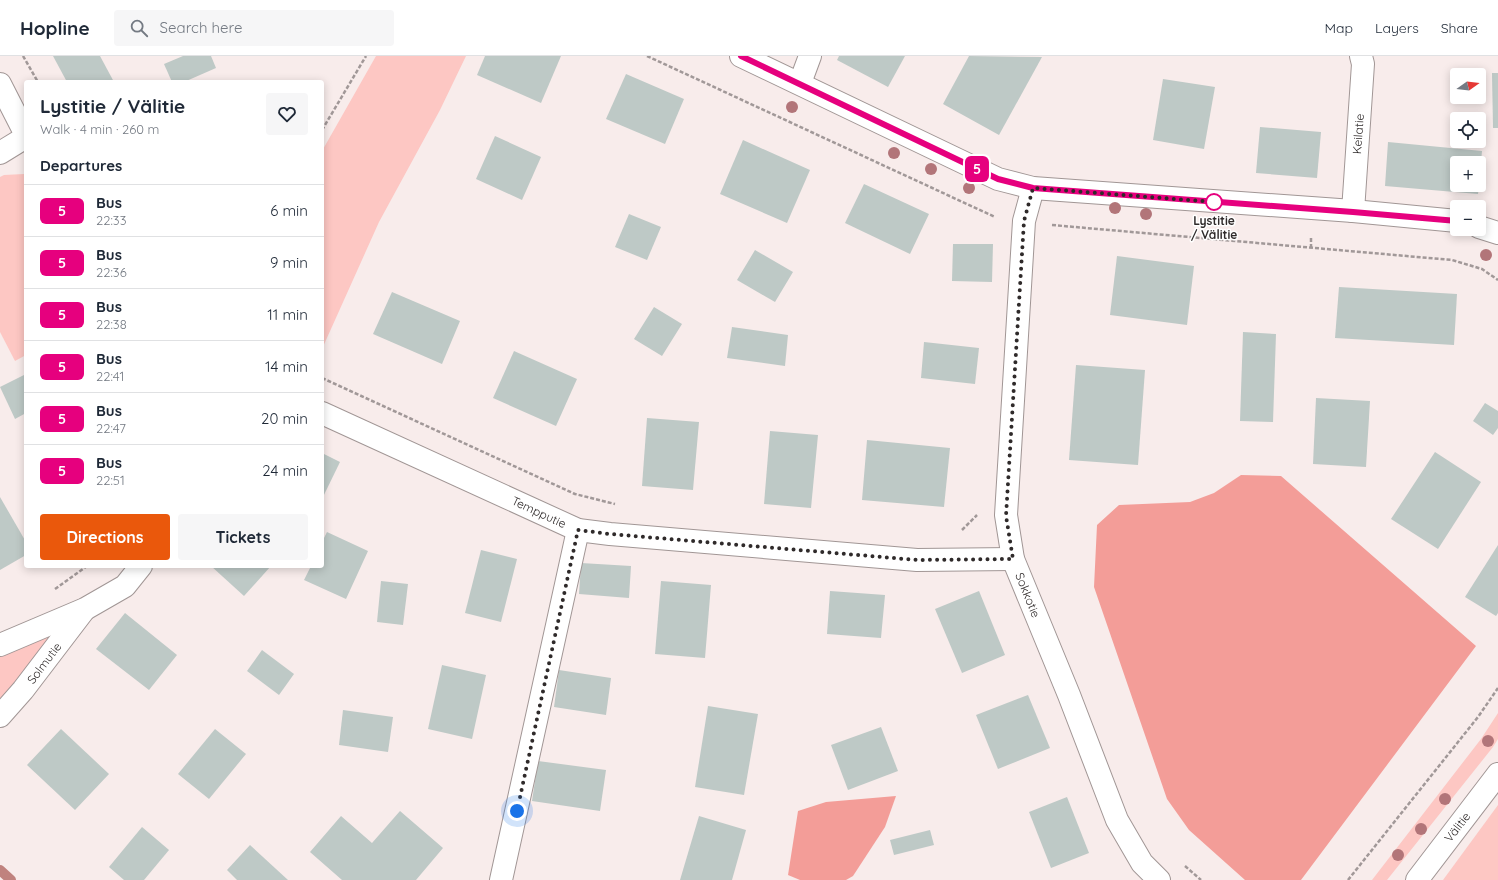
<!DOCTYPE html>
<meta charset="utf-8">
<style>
:root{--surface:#fff;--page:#f6f6f7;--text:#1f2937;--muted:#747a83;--line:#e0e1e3;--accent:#ea580c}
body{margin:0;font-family:Quicksand,sans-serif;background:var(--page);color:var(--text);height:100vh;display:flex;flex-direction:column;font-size:15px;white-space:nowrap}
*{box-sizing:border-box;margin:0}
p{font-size:13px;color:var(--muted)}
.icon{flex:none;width:22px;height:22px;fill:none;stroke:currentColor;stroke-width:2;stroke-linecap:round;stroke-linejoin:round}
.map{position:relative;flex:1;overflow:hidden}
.sheet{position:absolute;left:24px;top:24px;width:300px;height:488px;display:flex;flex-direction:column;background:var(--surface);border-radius:4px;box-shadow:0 2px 10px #0003}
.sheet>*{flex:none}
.badge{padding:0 8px;border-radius:6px;font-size:14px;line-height:26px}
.needle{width:26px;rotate:76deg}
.fabs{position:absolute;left:1450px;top:12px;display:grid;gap:8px}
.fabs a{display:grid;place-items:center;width:36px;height:36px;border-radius:4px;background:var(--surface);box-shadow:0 2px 10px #0003;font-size:20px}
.you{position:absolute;width:20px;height:20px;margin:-10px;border:3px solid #fff;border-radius:50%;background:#1a73e8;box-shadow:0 0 0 6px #1a73e833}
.map>.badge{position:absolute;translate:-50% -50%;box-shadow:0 0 0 2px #fff}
h2{padding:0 16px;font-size:15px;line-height:36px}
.round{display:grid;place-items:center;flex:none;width:42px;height:42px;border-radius:4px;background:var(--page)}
.head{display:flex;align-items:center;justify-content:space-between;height:68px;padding:0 16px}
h1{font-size:19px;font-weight:800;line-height:30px}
.button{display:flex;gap:8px;margin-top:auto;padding:8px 16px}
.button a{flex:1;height:46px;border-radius:4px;background:var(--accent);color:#fff;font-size:16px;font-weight:800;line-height:46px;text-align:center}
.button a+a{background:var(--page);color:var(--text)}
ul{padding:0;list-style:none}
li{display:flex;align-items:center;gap:12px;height:52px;padding:0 16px;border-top:1px solid var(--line)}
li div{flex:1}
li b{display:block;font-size:15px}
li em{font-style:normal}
li .badge{min-width:44px;font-weight:700;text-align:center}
header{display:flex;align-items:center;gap:24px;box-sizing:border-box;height:56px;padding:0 20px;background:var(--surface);border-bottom:1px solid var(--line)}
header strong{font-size:19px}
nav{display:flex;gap:22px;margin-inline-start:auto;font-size:14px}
.search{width:280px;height:36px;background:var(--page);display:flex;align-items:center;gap:10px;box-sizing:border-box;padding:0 14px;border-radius:4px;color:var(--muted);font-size:15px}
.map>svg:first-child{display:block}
.green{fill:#fdc7c3}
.forest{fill:#f39d98}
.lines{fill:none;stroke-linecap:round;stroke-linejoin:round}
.stream{stroke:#c0827e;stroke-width:10}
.building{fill:#bec9c6}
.minor-casing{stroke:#a19695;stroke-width:24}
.major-casing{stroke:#a19695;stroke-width:24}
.path{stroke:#a19898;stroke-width:2.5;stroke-dasharray:4 2;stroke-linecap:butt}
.minor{stroke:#fff;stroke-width:22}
.major{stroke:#fff;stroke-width:22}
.tree{fill:#b27579}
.line-casing{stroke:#fff;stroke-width:9}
.line{stroke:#e6007e;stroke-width:6}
.walk{stroke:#2f2a2a;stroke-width:4;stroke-dasharray:0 7.2}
.stop-dot{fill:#fff;stroke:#e6007e;stroke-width:2}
.labels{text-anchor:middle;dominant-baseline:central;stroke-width:3;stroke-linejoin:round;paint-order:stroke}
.street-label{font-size:12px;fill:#2f2a2a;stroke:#fff}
.stop-label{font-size:12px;font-weight:bold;fill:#2f2a2a;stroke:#fff}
</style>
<header>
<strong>Hopline</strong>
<div class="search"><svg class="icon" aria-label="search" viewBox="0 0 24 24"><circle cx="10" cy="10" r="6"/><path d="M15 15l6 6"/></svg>Search here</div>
<nav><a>Map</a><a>Layers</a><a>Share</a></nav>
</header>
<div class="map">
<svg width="1498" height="824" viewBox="0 0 1498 824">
<rect width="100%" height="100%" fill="#f8eceb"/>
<g class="green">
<path d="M376,0H466L440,54L379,166L322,293V95Z"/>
<path d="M24,118L26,121V299L15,305L0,276V121L4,119Z"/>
<path d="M60,570L0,650V596Z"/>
<path d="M1498,657V683L1493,691L1387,824H1372L1481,683Z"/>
<path d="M1498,749V824H1443Z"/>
</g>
<g class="forest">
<path d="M1241,419L1281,420L1476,590L1301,824H1245L1189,774L1167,743L1094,531L1097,469L1119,449L1190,446L1214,437Z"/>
<path d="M896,740L885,771L853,820L846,824H800L788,819L798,755L826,746Z"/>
</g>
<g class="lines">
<path class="stream" d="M0,814L11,824"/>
</g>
<g class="building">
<path d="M53,0H100L114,26H67Z"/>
<path d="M183,0H211L216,12L184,26H172L164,8Z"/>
<path d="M485,0H561L541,47L477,19Z"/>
<path d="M839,0H905L888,31L837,4Z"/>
<path d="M969,0L1042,1L999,79L943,48Z"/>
<path d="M1492,17H1498V72H1493Z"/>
<path d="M626,18L684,43L665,88L606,63Z"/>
<path d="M1163,23L1215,31L1204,93L1153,84Z"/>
<path d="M1260,71L1321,76L1317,122L1256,117Z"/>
<path d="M495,80L541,101L522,144L476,123Z"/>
<path d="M743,84L810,114L787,167L720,138Z"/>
<path d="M1388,86L1482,95L1480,117L1479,107H1457V129H1479L1478,138L1385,130Z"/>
<path d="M864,128L929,158L910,198L845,167Z"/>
<path d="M629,158L661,171L647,204L615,191Z"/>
<path d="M953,188H993L992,226L952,225Z"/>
<path d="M755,194L793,216L775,246L737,224Z"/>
<path d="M1117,200L1194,210L1187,269L1110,259Z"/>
<path d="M1339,231L1457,238L1454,289L1335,282Z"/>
<path d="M392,236L460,265L442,308L373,278Z"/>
<path d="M654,251L682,268L662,300L634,283Z"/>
<path d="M732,271L788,279L785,310L727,302Z"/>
<path d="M1243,276L1276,278L1273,366L1240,365Z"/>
<path d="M924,286L979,292L975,328L921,322Z"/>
<path d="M514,295L577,323L556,370L493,342Z"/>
<path d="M1076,309L1145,314L1138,409L1069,404Z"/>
<path d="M26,318V357L15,363L0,331Z"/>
<path d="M1316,342L1370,345L1366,411L1313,408Z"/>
<path d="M1485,347L1498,355V372L1493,379L1473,365Z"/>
<path d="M647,362L699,366L693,434L642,430Z"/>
<path d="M770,375L818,379L811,452L764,448Z"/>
<path d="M867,384L950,392L944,451L862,444Z"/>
<path d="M1435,396L1481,426L1438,493L1391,463Z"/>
<path d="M322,397L340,406L322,443Z"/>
<path d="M0,441L26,486V499L0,514Z"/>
<path d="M327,476L368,495L346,543L304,524L311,510H322V486Z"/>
<path d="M1498,489V557L1496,560L1465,541Z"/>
<path d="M481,494L517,503L501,566L465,557Z"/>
<path d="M581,507L631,510L629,542L579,538Z"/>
<path d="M211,510H271L244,540Z"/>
<path d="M381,525L408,528L403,569L377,566Z"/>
<path d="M661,525L711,529L705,602L655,598Z"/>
<path d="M830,535L885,539L881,582L827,578Z"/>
<path d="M979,535L1005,599L962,617L935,553Z"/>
<path d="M125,557L177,599L149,634L96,593Z"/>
<path d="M262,594L294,618L279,639L247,615Z"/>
<path d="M442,609L486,619L472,683L428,673Z"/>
<path d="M559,614L611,622L606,659L554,651Z"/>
<path d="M1028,639L1050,692L998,713L976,659Z"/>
<path d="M708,650L758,658L744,739L695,731Z"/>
<path d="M343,654L393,661L388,696L339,689Z"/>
<path d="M881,671L898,715L848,734L831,689Z"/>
<path d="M61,673L109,718L75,754L27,709Z"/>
<path d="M215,673L246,698L209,743L178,718Z"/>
<path d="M538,705L606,714L600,755L532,745Z"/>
<path d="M1067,741L1089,797L1051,812L1029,756Z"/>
<path d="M400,755L443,792L416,824H342L310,796L341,760L372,787Z"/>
<path d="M699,760L746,774L732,824H680Z"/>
<path d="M142,771L169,794L144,824H124L109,811Z"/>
<path d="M930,774L934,789L894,799L890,784Z"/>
<path d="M250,789L288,824H237L227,814Z"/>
</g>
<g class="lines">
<g class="minor-casing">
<g id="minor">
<path d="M741,0L998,123L1033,132L1353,155L1457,165"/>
<path d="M800,27L810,0"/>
<path d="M0,28L26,79"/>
<path d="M0,97L26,81"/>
<path d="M1033,132L1024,165L1006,459L1013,503L1069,639L1117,764L1142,807L1159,824"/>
<path d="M1353,155L1363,8L1361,0"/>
<path d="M1479,171L1498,177"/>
<path d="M322,357L578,474L610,478L917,504L1013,503"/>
<path d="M0,589L85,553L125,530L141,510"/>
<path d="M0,660L23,634L84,554"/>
<path d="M501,824L578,474"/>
</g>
</g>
<g class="major-casing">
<path id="major" d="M1417,824L1498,718"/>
</g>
<g class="path">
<path d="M23,0L38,26"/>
<path d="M647,0L995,161"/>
<path d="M322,74L366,0"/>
<path d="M1052,169L1452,204L1482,213L1498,224"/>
<path d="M1311,192V182"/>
<path d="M322,322L575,438L615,448"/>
<path d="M962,474L977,459"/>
<path d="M55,533L87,510"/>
<path d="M1185,810L1201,824"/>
<path d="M1348,824L1478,661L1498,632"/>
</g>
<use href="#minor" class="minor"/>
<use href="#major" class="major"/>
</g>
<g class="tree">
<circle cx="792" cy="51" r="6"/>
<circle cx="894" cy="97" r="6"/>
<circle cx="931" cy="113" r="6"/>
<circle cx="969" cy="132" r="6"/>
<circle cx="1115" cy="152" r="6"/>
<circle cx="1146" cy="158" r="6"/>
<circle cx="1486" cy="199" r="6"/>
<circle cx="1488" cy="685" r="6"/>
<circle cx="1445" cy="743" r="6"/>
<circle cx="1421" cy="773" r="6"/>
<circle cx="1398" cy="799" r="6"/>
</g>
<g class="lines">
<g class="line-casing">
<path id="line" d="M741,0L998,123L1033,132L1353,156L1457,165"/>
</g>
<use href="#line" class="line"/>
<path class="walk" d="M517,755L578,474L610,478L917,504L1013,503L1006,460L1024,165L1033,132L1214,146"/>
</g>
<circle class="stop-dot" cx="1214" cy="146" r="8"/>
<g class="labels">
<g class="street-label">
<text transform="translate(1358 78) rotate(-86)">Keilatie</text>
<text transform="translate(539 456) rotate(25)">Tempputie</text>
<text transform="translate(1028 539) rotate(68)">Sokkotie</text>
<text transform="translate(44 607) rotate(-53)">Solmutie</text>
<text transform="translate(1457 771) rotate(-52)">Välitie</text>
</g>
<g class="stop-label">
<text x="1214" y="164">Lystitie<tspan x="1214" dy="14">/ Välitie</tspan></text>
</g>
</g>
</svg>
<div class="fabs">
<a><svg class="needle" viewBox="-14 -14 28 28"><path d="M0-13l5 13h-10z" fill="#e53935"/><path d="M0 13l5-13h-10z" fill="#747a83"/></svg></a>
<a><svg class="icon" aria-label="locate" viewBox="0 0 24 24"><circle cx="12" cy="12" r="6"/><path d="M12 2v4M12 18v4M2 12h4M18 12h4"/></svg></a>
<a>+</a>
<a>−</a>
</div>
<div class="you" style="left:517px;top:755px"></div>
<b class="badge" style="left:977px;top:113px;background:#e6007e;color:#fff">5</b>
<section class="sheet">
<div class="head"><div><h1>Lystitie / Välitie</h1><p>Walk · 4 min · 260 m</p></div><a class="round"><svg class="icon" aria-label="heart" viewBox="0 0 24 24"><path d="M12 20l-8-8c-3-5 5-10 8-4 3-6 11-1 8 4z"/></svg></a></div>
<h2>Departures</h2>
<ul>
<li><span class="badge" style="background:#e6007e;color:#fff">5</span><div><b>Bus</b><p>22:33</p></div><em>6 min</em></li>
<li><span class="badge" style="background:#e6007e;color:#fff">5</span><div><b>Bus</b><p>22:36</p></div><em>9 min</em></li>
<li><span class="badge" style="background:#e6007e;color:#fff">5</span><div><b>Bus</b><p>22:38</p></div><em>11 min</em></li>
<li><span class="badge" style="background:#e6007e;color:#fff">5</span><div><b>Bus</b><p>22:41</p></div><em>14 min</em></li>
<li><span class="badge" style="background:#e6007e;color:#fff">5</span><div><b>Bus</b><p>22:47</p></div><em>20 min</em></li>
<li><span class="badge" style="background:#e6007e;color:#fff">5</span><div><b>Bus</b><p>22:51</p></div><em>24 min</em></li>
</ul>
<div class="button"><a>Directions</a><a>Tickets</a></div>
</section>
</div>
